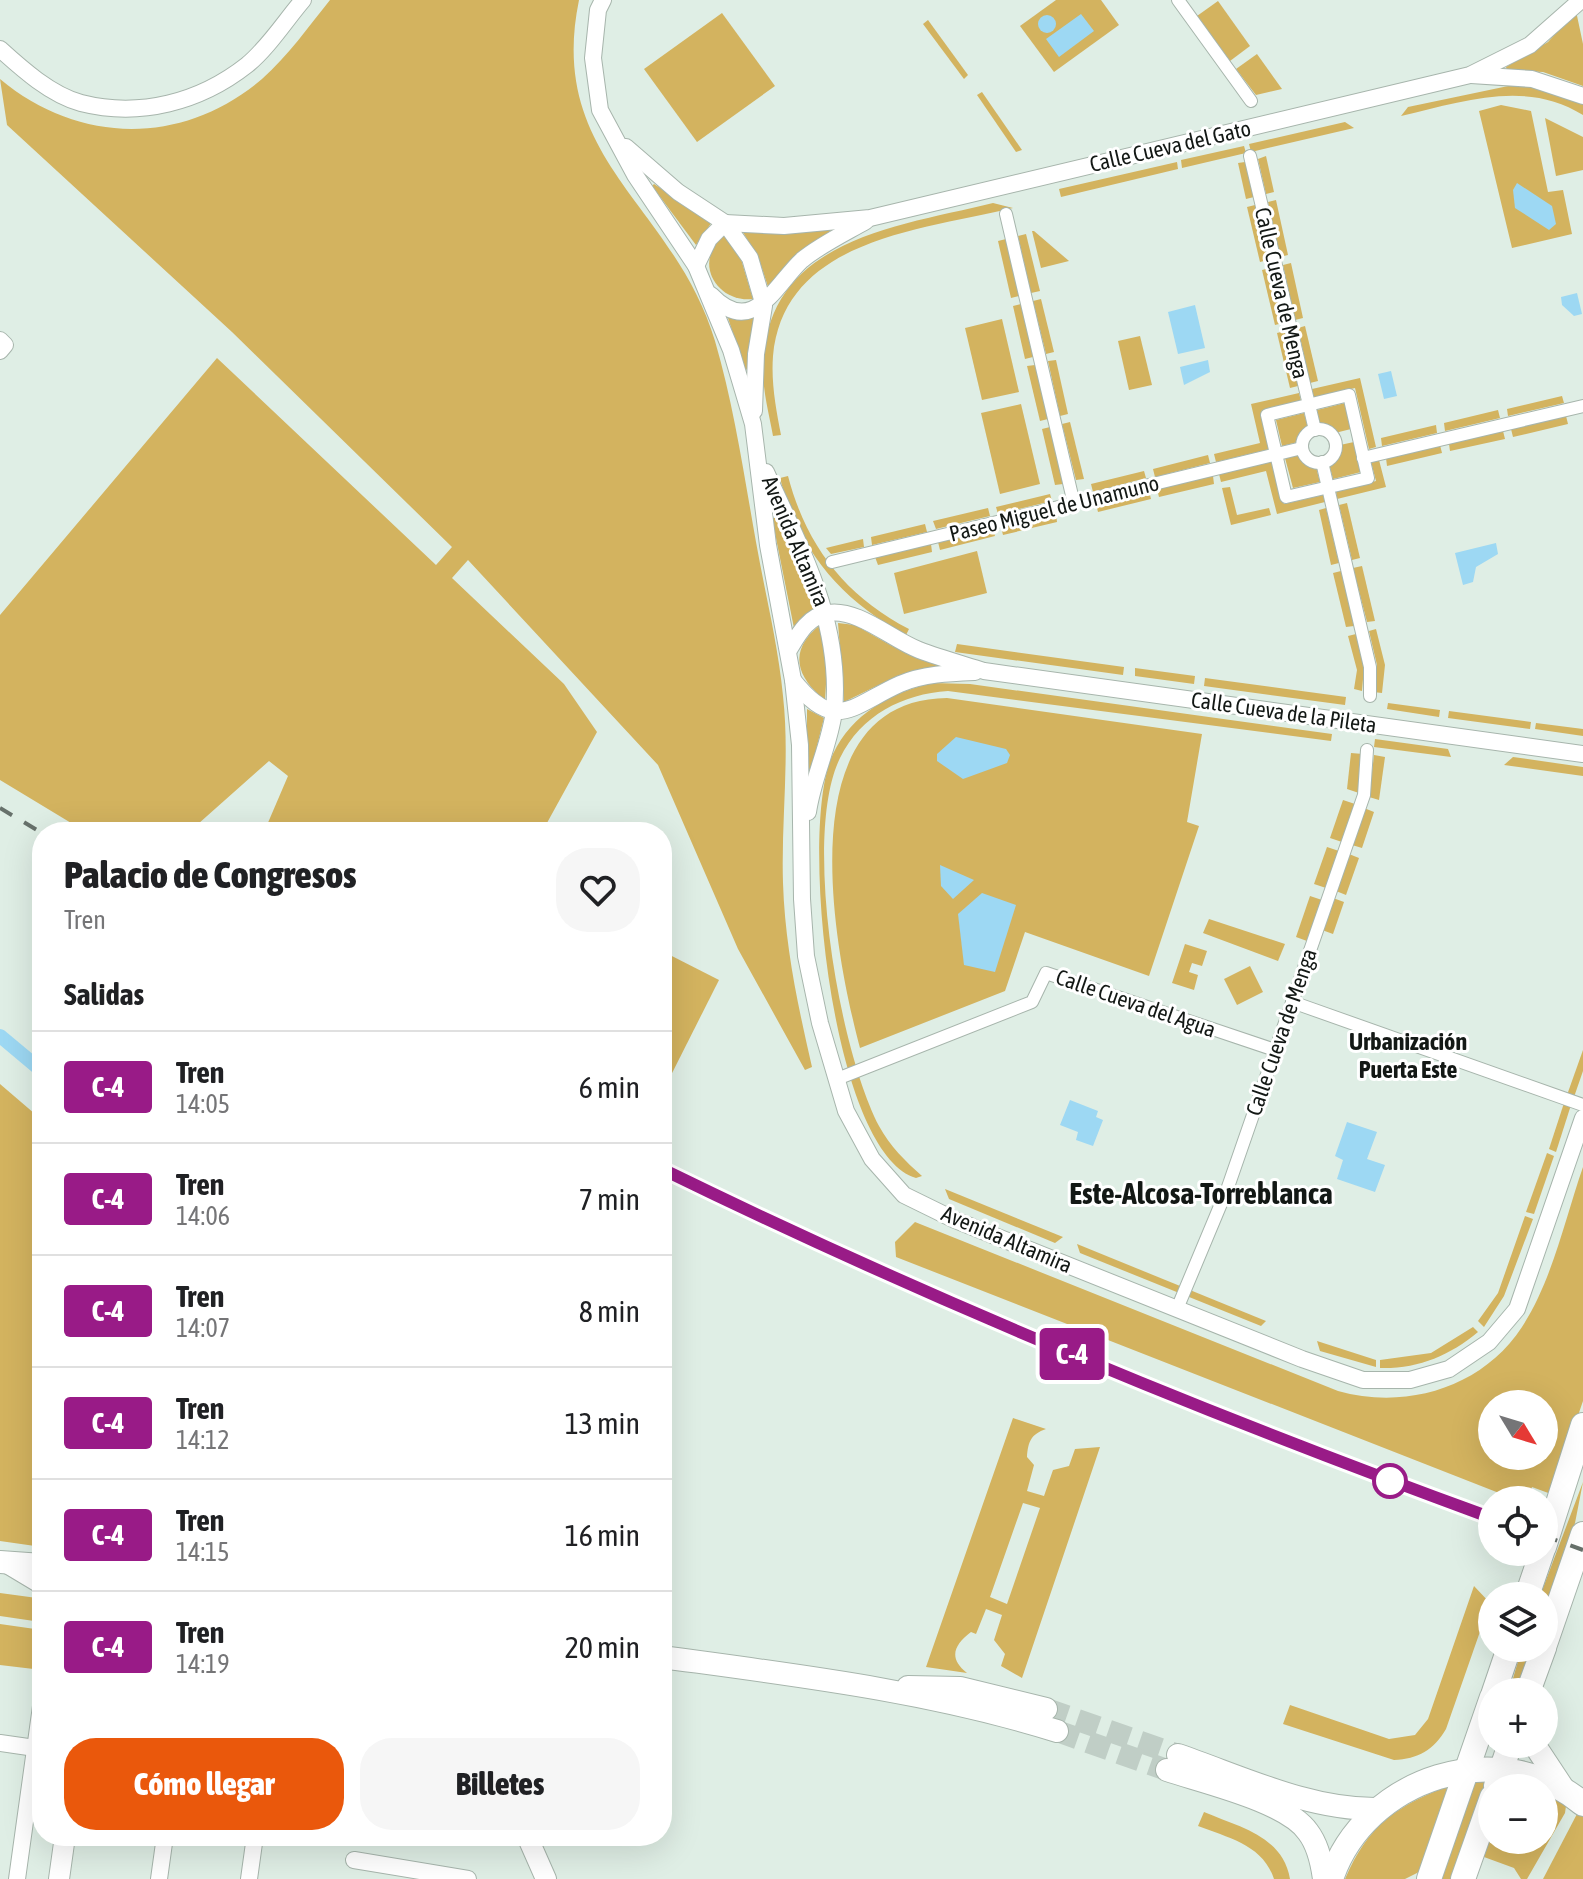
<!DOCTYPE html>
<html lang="es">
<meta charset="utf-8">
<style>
:root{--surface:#fff;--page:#f6f6f6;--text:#202124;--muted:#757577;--line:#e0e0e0;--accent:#ea580c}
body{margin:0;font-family:"Asap Condensed",sans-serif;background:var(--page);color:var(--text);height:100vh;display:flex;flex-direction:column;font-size:30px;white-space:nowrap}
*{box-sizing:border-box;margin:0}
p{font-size:26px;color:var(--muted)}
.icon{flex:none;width:44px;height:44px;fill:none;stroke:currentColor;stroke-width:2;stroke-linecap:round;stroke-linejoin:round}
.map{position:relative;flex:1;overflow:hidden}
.details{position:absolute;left:32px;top:822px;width:640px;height:1024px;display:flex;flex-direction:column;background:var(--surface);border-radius:32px;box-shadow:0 8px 32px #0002}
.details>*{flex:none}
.badge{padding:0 16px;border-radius:6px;font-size:28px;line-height:52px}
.needle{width:52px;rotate:128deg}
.buttons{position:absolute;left:1478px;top:1390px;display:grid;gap:16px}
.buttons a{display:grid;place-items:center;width:80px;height:80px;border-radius:50%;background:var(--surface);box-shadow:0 8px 32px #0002;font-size:40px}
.map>.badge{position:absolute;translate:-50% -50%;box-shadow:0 0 0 4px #fff}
h2{padding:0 32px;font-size:30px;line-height:72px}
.round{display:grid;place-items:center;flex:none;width:84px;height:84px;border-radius:32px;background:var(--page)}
.head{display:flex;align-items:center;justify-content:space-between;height:136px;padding:0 32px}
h1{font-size:38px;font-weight:800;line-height:60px}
.cta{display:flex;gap:16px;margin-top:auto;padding:16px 32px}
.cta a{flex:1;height:92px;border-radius:32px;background:var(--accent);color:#fff;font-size:32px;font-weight:800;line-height:92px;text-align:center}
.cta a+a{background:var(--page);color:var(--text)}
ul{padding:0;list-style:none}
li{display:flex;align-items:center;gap:24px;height:112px;padding:0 32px;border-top:2px solid var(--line)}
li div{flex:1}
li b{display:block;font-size:30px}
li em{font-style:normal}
li .badge{min-width:88px;font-weight:700;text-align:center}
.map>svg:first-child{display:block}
.green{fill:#d3b35f;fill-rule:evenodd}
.water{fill:#9dd8f3}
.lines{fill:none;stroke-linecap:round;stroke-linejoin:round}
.canal{stroke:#9dd8f3;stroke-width:14}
.secondary-tunnel{stroke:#c0cec6;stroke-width:22;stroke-dasharray:22 11;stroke-linecap:butt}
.pedestrian-casing{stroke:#a7b5ac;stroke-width:14}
.minor-casing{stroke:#a7b5ac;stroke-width:18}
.tertiary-casing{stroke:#a7b5ac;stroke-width:22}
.secondary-casing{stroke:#a7b5ac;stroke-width:24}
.primary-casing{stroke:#a7b5ac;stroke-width:26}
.pedestrian{stroke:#fff;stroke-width:12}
.minor{stroke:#fff;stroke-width:16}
.tertiary{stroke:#fff;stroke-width:20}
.secondary{stroke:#fff;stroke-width:22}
.primary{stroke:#fff;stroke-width:24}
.rail{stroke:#67716b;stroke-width:4;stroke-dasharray:14 14;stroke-linecap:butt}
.line-casing{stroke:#fff;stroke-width:18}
.line{stroke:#991b87;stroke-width:12}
.stop-dot{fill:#fff;stroke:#991b87;stroke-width:4}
.labels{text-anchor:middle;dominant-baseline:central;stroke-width:6;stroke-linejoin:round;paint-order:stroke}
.street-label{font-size:22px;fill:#131815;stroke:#fff}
.neighbourhood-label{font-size:24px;font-weight:bold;fill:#131815;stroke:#fff}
.district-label{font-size:30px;font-weight:bold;fill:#131815;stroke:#fff}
</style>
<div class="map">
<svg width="1583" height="1879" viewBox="0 0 1583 1879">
<rect width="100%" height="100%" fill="#dfeee5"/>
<g class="green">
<path d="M330,0H579C546,160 674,204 715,341C734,406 744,475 756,542C765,593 778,644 783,696C790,758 781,820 783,883C785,946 798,1006 812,1067L805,1070L738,949L658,765L468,560L452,578L564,684L597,732L542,832H264L288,776L269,761L189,832H86L0,780V615L217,358L436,565L452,547L232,332L7,125L0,79C79,145 183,146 262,79C288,56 309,26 330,0Z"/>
<path d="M1056,0H1101L1119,25L1054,72L1020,26Z"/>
<path d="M1218,1L1250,46L1230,61L1197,16Z"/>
<path d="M1576,11L1583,44V86L1543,72L1507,70L1506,67L1548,42Z"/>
<path d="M722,13L775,86L697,142L644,69Z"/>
<path d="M928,20L968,75L964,79L923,24Z"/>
<path d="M1257,54L1282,89L1256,95L1236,69Z"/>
<path d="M1513,85L1542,88L1583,104V115C1526,79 1462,102 1401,116L1408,107Z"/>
<path d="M982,92L1022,150L1016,152L977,95Z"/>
<path d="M1501,105L1531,111L1548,192L1563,190L1572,234L1512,248L1479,111Z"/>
<path d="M1545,118L1583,137V170L1556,176Z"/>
<path d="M1345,122L1354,128L1251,152L1249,144Z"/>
<path d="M1244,146L1246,153L1182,168L1181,160Z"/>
<path d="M1266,156L1274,192L1266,194L1258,159Z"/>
<path d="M1177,162L1178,169L1061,197L1059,189Z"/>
<path d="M1245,162L1254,197L1246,199L1238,163Z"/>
<path d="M654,184L712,222L696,245L652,186Z"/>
<path d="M1276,200L1288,255L1280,257L1268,202Z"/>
<path d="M993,203L1013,208C923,230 784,238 773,356C771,383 776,409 781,435L773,436C769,414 763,392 763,370C764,239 896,227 993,203Z"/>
<path d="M1255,205L1268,260L1260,262L1247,207Z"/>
<path d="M834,227L769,290L759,259L741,229Z"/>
<path d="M1032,231H1034L1069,261L1041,268Z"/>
<path d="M1026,234L1040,291L1031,293L1018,236Z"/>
<path d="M725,235L741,259L753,299C715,303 692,259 725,235Z"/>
<path d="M1006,239L1019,296L1011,298L998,241Z"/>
<path d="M1291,263L1303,318L1295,320L1283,265Z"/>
<path d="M1270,268L1283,323L1275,325L1262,270Z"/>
<path d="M1041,299L1054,352L1046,354L1033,301Z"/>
<path d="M1021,304L1033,357L1025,359L1013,306Z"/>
<path d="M727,315L754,317L748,369L745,370Z"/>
<path d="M1002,319L1019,392L982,400L965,328Z"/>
<path d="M1305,326L1318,381L1310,383L1298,328Z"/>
<path d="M1285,331L1298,386L1290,388L1277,333Z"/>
<path d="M1140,336L1152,385L1129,390L1118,341Z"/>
<path d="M1056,360L1068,414L1060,416L1048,361Z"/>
<path d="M1035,365L1048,419L1040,421L1027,366Z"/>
<path d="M1360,378L1376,447L1369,449L1355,388L1314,398L1312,389Z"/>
<path d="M1299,393L1301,401L1261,411L1270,449L1216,462L1214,454L1260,443L1251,404Z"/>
<path d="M1562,396L1564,403L1508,416L1507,409Z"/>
<path d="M1345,403L1351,429L1335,433L1320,425L1317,410Z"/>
<path d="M1021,404L1040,484L1000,494L981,413Z"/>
<path d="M1498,410L1500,418L1445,431L1444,423Z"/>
<path d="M1304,413L1308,428L1298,442L1282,446L1276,420Z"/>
<path d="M1566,416L1568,424L1513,437L1511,429Z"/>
<path d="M1070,422L1084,479L1076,480L1062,424Z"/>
<path d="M1436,425L1437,433L1382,446L1381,438Z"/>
<path d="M1050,427L1063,484L1055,485L1042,429Z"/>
<path d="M1503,431L1505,439L1450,451L1449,444Z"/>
<path d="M1354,442L1361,472L1333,479L1329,464L1339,453L1340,445Z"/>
<path d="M1440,445L1442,453L1387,466L1386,458Z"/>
<path d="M1208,455L1210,463L1155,477L1153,469Z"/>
<path d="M1300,455L1316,467L1320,482L1293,488L1285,458Z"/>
<path d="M1379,460L1386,487L1337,499L1336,491L1376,481L1371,462Z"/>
<path d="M1273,461L1284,504L1323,495L1325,502L1277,514L1266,471L1221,482L1219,474Z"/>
<path d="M1144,471L1146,478L1093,492L1091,484Z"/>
<path d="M788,476C806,545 845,596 909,629L906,635C842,601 798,550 780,478Z"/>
<path d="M1213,476L1214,484L1159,497L1157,489Z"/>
<path d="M1230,487L1237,515L1269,508L1271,515L1231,525L1222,488Z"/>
<path d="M1149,491L1151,499L1098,512L1096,504Z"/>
<path d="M1050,494L1052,501L998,514L996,507Z"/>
<path d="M1347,503L1360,558L1352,560L1339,505Z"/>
<path d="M988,508L990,516L936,529L933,521Z"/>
<path d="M1326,508L1339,563L1331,565L1319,510Z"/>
<path d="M1056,514L1057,522L1003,535L1001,527Z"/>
<path d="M772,518H776L818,609L794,628Z"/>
<path d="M925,524L927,532L872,545L871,537Z"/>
<path d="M993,529L995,536L940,550L938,542Z"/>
<path d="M863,539L864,547L831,554L826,548Z"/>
<path d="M931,544L932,552L878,565L875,557Z"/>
<path d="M977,551L987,593L904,614L894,573Z"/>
<path d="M1362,566L1375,621L1367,622L1353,568Z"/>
<path d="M1341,571L1354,626L1346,627L1333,573Z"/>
<path d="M838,623L855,625L892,646L939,664V667L897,676L844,702Z"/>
<path d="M820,625L827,668L825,700C797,678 787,651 820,625Z"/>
<path d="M1376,629L1385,665L1382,693L1373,692L1377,665L1369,631Z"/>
<path d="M1356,634L1364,667L1362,691L1354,689L1357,670L1348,636Z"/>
<path d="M957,644L1124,667L1123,675L955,652Z"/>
<path d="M1135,668L1195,676L1194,684L1135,676Z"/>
<path d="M1205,678L1346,697L1345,705L1204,686Z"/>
<path d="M933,683L970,684L1332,734L1331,741L948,691C903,694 861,715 840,758C802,836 839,1050 879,1126C890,1146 905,1161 922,1176L916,1178C831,1153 798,825 833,754C852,714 891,692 933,683Z"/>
<path d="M947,698L1202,734L1187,822L1199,826L1149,976L1025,932L1005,991L860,1048C834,950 785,700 947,698Z"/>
<path d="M1388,703L1440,710L1439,717L1387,709Z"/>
<path d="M807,709L824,718L811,770L807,769Z"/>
<path d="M1449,711L1531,722L1530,729L1448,718Z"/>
<path d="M1536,723L1583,729V736L1535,729Z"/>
<path d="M1375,739L1448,749L1451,757L1374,747Z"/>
<path d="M1351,753L1363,754L1359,793L1347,789Z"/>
<path d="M1374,755L1385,757L1379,800L1369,797Z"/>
<path d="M1513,757L1583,767V776L1504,765Z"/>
<path d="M1343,800L1355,804L1342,842L1330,838Z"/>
<path d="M1364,808L1374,812L1362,848L1352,845Z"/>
<path d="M1327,847L1339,851L1326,888L1314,884Z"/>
<path d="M1349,854L1359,858L1346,895L1336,891Z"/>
<path d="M1310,896L1322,900L1307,941L1296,937Z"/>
<path d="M1333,898L1344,902L1333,934L1322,930Z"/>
<path d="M1209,919L1285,944L1278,961L1203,933Z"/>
<path d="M1185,944L1207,951L1202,966L1192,963L1189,972L1198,975L1194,990L1172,983Z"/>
<path d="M662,951L719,980L662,1093Z"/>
<path d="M1250,966L1263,992L1237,1005L1224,979Z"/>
<path d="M1583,1050V1071L1574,1097L1567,1095Z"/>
<path d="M0,1084L42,1120V1547L0,1541Z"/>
<path d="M1564,1103L1571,1105L1556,1152L1549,1149Z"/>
<path d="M1547,1153L1554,1156L1534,1214L1526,1212Z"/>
<path d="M1583,1167V1401L1551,1494L1532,1487L1527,1500L1498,1498L1499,1493L896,1257L895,1242L915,1222L1338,1391C1406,1410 1482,1388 1522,1327C1552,1281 1565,1219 1583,1167ZM1492,1404H1544V1456H1492Z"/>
<path d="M945,1189L1063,1237L1055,1243L949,1199Z"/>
<path d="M1525,1216L1533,1219L1504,1296L1484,1327L1478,1321L1498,1293Z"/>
<path d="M1077,1244L1266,1321L1261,1326L1080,1253Z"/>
<path d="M1473,1327L1478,1332C1449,1356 1418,1369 1380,1368V1360L1431,1353Z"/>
<path d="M1317,1341L1376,1360V1367L1320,1351Z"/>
<path d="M1013,1418L1046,1429C1031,1434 1028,1442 1027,1457L1034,1465L1027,1491L1044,1496L1053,1470L1069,1466L1075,1449L1100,1447L1022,1678L1001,1666L1005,1654L994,1640L1002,1615L986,1609L976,1634L971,1632C954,1645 948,1658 967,1673L926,1667ZM1023,1503L1040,1508L1007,1604L990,1597Z"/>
<path d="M1583,1482L1575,1523L1544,1613V1596H1540Z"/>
<path d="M1474,1586L1490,1603L1446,1729C1434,1750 1418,1759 1394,1760L1283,1724L1290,1705L1389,1739L1415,1735L1428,1719Z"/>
<path d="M0,1593L37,1598L34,1621L0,1616Z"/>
<path d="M0,1624L42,1630V1670L0,1665Z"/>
<path d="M1522,1648H1532L1517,1692H1509Z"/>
<path d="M1486,1781L1452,1879H1442L1475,1782Z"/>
<path d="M1448,1786L1421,1871L1405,1879H1345C1368,1825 1395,1807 1448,1786Z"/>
<path d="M1544,1792L1566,1806L1565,1813L1527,1879H1521L1514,1868L1484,1857L1492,1833V1840H1544Z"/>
<path d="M1204,1812C1239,1827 1283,1836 1290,1879H1274C1263,1845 1229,1838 1198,1826Z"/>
<path d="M1578,1812L1583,1817V1879H1543Z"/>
</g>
<g class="water">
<path d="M1081,14L1094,31L1059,57L1046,39Z"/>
<circle cx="1047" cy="24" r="9"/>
<path d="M1517,183L1552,206L1556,224L1549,230L1515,208L1513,190Z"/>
<path d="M1577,293L1582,314L1574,316L1562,305L1561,297Z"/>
<path d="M1195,305L1205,348L1178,354L1168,312Z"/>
<path d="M1208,360L1210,372L1184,385L1180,367Z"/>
<path d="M1391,371L1397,396L1384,399L1378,374Z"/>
<path d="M1496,543L1498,554L1476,567L1473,582L1463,585L1455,553Z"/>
<path d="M956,737L1006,749L1010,755L1007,763L963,779L937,761V754Z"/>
<path d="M940,865L974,880L953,899L941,886Z"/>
<path d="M982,893L1016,905L995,972L964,965L958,914Z"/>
<path d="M1070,1100L1098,1111L1096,1117L1103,1120L1093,1146L1076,1140L1078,1132L1060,1125Z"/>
<path d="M1347,1122L1377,1132L1367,1159L1385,1165L1375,1192L1337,1179L1343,1160L1335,1156Z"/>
</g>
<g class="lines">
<path class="canal" d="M0,1036L42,1071"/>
<g class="secondary-tunnel">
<path d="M1046,1709L1178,1755"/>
<path d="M1057,1731L1167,1770"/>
</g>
<g class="pedestrian-casing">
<g id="pedestrian">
<path d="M1178,0L1251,101"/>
<path d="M1250,156L1315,430"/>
<path d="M1006,214L1074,504"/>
<path d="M1349,395L1368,478L1286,497L1267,415Z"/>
<circle cx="1319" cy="446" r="17"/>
<path d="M1363,458L1583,406"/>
<path d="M1322,462L1370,667V696"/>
<path d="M832,562L1302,448"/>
<path d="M1292,1002L1583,1105"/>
<path d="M837,1079L1032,1002L1046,973L1275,1050"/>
<path d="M1177,1309L1228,1187L1364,795L1367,750"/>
</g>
</g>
<g class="minor-casing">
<g id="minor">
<path d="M603,0L598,10L593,58L600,110L635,175L696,266L731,350L753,424L768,545L793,680L800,745L802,899L806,956L820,1023L846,1111L872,1159L904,1195L955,1220L1302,1359L1363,1380H1410L1449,1369L1489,1342L1517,1309L1583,1118"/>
<path d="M0,49C22,69 51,95 81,103C140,118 200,102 247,65C268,48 285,21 303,0"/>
<path d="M1471,75L1532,79L1583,96"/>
<path d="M626,147L678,192L725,223L750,258L764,306L756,354L754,411"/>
<path d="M696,266L709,239L725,223L784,226L870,218L1470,75L1530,45L1581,0"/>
<path d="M711,295C753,339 775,285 802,260C820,245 845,233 866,221"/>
<path d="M0,340L5,345L0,351"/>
<path d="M766,472C801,549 842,623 834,711C830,744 813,777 808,812"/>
<path d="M789,650C798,635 808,616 828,613C858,608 892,640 919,650C940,658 962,664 984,671L1583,754"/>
<path d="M793,680C836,734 851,706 900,684C923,674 950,673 975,672"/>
<path d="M0,1743L42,1749"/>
<path d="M354,1860L468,1879"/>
<path d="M17,1879L42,1699"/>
<path d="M159,1879L165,1836"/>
<path d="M249,1879L255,1836"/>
</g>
</g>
<g class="tertiary-casing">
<g id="tertiary">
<path d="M7,1563L42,1584"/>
<path d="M527,1836L546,1879"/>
<path d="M59,1879L65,1836"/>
</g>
</g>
<g class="secondary-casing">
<g id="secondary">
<path d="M0,1562L42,1565"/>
<path d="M662,1657C794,1675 929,1691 1057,1731"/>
<path d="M908,1687L960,1688L1046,1709"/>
<path d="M1534,1744L1565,1791"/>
<path d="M1178,1755C1242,1777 1309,1810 1378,1809"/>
<path d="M1167,1770C1202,1782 1287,1801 1308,1832C1318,1845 1322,1864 1324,1879"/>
</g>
</g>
<g class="primary-casing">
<g id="primary">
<path d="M1544,1547L1583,1425"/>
<path d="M1527,1596L1542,1552"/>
<path d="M1544,1647L1583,1534"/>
<path d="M1494,1692L1509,1648"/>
<path d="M1528,1692L1544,1648"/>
<path d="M1496,1786L1510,1744"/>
<path d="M1331,1879C1364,1778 1500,1733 1583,1804"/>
<path d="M1429,1879L1492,1697"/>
<path d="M1463,1879L1492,1797"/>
</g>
</g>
<use href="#pedestrian" class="pedestrian"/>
<use href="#minor" class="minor"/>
<use href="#tertiary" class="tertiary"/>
<use href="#secondary" class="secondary"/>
<use href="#primary" class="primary"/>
<g class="rail">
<path d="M0,808L42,833"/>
<path d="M662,1169C932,1300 1210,1414 1492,1518"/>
<path d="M1544,1536L1583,1550"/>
</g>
</g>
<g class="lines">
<g class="line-casing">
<path id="line" d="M662,1169C932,1301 1210,1415 1492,1518"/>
</g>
<use href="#line" class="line"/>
</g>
<circle class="stop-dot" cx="1390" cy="1481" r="16"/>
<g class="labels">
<g class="street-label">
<text transform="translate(1170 146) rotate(-13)">Calle Cueva del Gato</text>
<text transform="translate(1282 293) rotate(77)">Calle Cueva de Menga</text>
<text transform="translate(1054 508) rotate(-14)">Paseo Miguel de Unamuno</text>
<text transform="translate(796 541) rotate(67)">Avenida Altamira</text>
<text transform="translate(1284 712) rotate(8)">Calle Cueva de la Pileta</text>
<text transform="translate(1136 1003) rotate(19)">Calle Cueva del Agua</text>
<text transform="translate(1281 1032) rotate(-71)">Calle Cueva de Menga</text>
<text transform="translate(1007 1239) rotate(23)">Avenida Altamira</text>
</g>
<g class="neighbourhood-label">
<text x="1408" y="1041">Urbanización<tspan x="1408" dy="28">Puerta Este</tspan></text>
</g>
<g class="district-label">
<text x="1201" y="1193">Este-Alcosa-Torreblanca</text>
</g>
</g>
</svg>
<div class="buttons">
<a><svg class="needle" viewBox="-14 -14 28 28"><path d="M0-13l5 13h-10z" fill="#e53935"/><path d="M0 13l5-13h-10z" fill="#757577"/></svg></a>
<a><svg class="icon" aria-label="locate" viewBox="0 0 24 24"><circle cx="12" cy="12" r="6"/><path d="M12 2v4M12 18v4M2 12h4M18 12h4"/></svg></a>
<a><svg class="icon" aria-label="layers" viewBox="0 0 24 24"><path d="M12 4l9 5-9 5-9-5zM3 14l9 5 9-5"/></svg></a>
<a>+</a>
<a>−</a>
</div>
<b class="badge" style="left:1072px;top:1354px;background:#991b87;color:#fff">C-4</b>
<section class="details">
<div class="head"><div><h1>Palacio de Congresos</h1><p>Tren</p></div><a class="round"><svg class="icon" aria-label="heart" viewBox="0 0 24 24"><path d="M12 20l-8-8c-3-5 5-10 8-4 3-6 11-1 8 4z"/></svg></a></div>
<h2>Salidas</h2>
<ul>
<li><span class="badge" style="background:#991b87;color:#fff">C-4</span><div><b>Tren</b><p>14:05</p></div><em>6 min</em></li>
<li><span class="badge" style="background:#991b87;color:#fff">C-4</span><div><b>Tren</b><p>14:06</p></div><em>7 min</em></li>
<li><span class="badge" style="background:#991b87;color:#fff">C-4</span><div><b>Tren</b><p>14:07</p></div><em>8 min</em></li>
<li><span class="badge" style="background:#991b87;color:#fff">C-4</span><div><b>Tren</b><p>14:12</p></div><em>13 min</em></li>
<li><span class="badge" style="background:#991b87;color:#fff">C-4</span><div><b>Tren</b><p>14:15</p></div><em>16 min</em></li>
<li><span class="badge" style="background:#991b87;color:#fff">C-4</span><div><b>Tren</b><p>14:19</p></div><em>20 min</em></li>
</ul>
<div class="cta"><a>Cómo llegar</a><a>Billetes</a></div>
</section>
</div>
